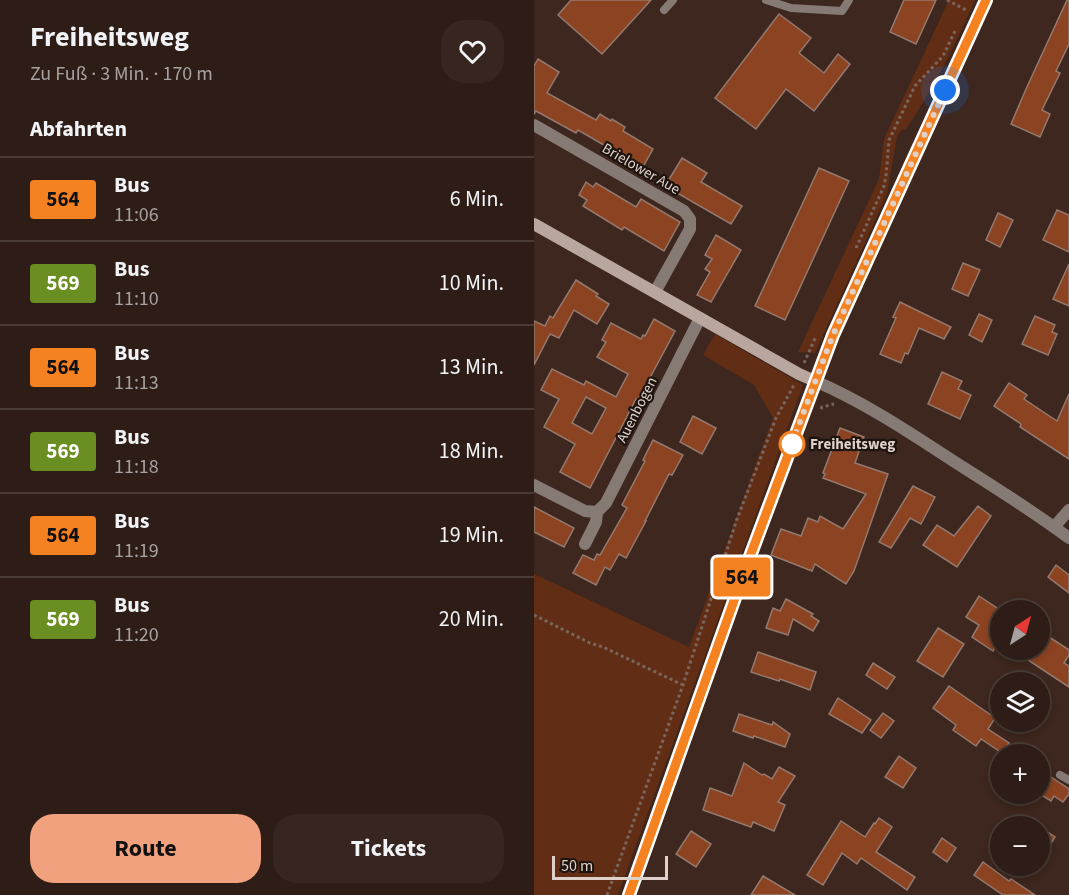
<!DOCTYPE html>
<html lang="de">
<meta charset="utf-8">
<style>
:root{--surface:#2e1d16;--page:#36261f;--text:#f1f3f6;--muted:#a7a2a1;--line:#493b35;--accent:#f2a17e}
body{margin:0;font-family:"Source Sans 3",sans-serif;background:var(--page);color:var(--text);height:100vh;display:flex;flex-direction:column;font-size:22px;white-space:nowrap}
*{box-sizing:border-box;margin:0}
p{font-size:20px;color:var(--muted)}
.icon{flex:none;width:33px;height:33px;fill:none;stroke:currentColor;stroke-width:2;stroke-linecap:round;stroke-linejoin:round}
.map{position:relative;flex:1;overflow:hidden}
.details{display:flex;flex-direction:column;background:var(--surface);width:534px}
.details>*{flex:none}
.badge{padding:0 12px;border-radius:4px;font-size:21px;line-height:39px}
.needle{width:39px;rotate:36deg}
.controls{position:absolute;left:456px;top:600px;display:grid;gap:12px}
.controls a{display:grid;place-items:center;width:60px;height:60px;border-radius:50%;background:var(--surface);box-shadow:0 3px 9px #0003,0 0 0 2px var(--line);font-size:30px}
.scale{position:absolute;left:18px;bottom:15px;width:116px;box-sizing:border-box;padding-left:6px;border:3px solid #dfd0ca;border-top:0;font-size:16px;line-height:21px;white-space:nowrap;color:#dfd0ca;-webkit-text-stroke:4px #1d130f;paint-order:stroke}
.you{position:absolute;width:30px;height:30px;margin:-15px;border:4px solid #fff;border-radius:50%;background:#1a73e8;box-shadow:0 0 0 9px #1a73e833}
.map>.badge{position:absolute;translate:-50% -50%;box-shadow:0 0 0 3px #fff}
h2{padding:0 30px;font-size:22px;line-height:54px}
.round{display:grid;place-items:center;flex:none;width:63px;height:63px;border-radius:24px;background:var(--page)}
.summary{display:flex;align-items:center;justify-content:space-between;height:102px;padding:0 30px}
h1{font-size:28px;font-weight:700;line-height:45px}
.primary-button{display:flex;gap:12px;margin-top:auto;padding:12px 30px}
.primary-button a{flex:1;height:69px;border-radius:24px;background:var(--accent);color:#111;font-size:24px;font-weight:700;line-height:69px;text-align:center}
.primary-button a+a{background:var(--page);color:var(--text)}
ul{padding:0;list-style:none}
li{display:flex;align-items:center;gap:18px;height:84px;padding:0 30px;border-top:2px solid var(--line)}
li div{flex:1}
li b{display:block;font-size:22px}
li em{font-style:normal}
li .badge{min-width:66px;font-weight:700;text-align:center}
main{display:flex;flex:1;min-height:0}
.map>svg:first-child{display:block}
.green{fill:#622d15}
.building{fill:#8c4321;stroke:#93796e;stroke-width:1.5;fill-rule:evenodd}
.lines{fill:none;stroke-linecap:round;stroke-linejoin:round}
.path{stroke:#79665e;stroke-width:3;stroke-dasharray:3 3;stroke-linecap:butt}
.lane{stroke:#867a75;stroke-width:8}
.street{stroke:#867a75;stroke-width:12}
.secondary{stroke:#b9a69e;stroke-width:12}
.line-casing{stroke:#fff;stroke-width:14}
.line{stroke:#f58220;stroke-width:9}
.walk{stroke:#dfd0ca;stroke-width:6;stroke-dasharray:0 10.8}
.stop-dot{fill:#fff;stroke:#f58220;stroke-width:3}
.labels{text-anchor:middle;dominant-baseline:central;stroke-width:4.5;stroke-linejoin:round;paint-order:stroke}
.street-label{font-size:15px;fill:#dfd0ca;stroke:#1d130f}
.stop-label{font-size:15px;font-weight:bold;fill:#dfd0ca;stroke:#1d130f;text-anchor:start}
</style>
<main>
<section class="details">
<div class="summary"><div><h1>Freiheitsweg</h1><p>Zu Fuß · 3 Min. · 170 m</p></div><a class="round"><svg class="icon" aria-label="heart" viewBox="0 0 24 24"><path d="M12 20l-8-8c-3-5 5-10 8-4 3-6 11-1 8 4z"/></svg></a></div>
<h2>Abfahrten</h2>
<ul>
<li><span class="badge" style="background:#f58220;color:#111">564</span><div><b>Bus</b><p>11:06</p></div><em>6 Min.</em></li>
<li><span class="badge" style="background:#6b8e23;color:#fff">569</span><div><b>Bus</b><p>11:10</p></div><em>10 Min.</em></li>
<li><span class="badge" style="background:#f58220;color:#111">564</span><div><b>Bus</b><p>11:13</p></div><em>13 Min.</em></li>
<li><span class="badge" style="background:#6b8e23;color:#fff">569</span><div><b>Bus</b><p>11:18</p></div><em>18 Min.</em></li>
<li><span class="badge" style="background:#f58220;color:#111">564</span><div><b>Bus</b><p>11:19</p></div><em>19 Min.</em></li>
<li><span class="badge" style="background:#6b8e23;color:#fff">569</span><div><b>Bus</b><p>11:20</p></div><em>20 Min.</em></li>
</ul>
<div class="primary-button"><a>Route</a><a>Tickets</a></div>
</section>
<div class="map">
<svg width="535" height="895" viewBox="0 0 535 895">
<rect width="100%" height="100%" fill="#3d271e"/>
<g class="green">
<path d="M415,0H441C421,45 400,89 371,130L368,129L363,136L353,194L281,353L264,352L345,179L350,139Z"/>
<path d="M181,334L269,385L84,895H0V574L155,647L239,418L220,385L169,355Z"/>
</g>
<g class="building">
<path d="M37,0H117L68,54L24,15Z"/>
<path d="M370,0H402L382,44L356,32Z"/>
<path d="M533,0H535V44L522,71L526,73L508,110L516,114L506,137L477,124L492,89Z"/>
<path d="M245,14L277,38L265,53L290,73L304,54L316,64L280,111L252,89L222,129L181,98Z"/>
<path d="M4,59L25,72L13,93L62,120L66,114L77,121L78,119L91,127L89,131L119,149L106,172L79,156L82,152L44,130L42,133L2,111L0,114V66Z"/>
<path d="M148,158L173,173L167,182L208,206L197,224L131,186Z"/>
<path d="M285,168L315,181L251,320L221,306Z"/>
<path d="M52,182L59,187L62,183L102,207L107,199L146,222L130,251L90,227L88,230L49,206L53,200L45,195Z"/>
<path d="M523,210L535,215V252L509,240Z"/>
<path d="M464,213L479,220L466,247L452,240Z"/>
<path d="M182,235L207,250L177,302L163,295L176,272L171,269L178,259L171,255Z"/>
<path d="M429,263L446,270L434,296L418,289Z"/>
<path d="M535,264V306L519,299Z"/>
<path d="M42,280L64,294L62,296L75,304L63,324L40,310L25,338L16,334L0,365V321L11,326L16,316L19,318Z"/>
<path d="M366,302L417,327L410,339L385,328L374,354L371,353L367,363L346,354L362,318L359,317Z"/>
<path d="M445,314L458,320L448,342L435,335Z"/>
<path d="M501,316L521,325L518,332L523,334L514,355L488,344Z"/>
<path d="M120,319L141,331L104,400L102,399L56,488L26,472L41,444L10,427L25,399L7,390L18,369L50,385L52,381L82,397L94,374L63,357L72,342L68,340L77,323L107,339L109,335L111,336ZM52,397L72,408L58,434L38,423Z"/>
<path d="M408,372L428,381L424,389L437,395L426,419L394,404Z"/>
<path d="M475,383L493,395L490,399L523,421L535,394V459L486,427L487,424L460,406Z"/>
<path d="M159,416L182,428L168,454L146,442Z"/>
<path d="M306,428L330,437L321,463L354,474L320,571L312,584L281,564L278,571L237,555L247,529L267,536L274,518L284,522L286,516L309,529L332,494L289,478L291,474L289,473Z"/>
<path d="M119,440L149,455L138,475L135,474L111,521H112L92,558L85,554L76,570L71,567L62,585L39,573L49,555L60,560L63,554L66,555L93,508L88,505L111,461L109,460Z"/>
<path d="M379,486L401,497L387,524L376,518L357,548L345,542Z"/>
<path d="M444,506L457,516L423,567L389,545L403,525L420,536Z"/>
<path d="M0,507L40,528L30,547L0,532Z"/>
<path d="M522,565L535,575V593L514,577Z"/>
<path d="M445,596L466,610V640L459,651L438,637L445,625L432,617Z"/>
<path d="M252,599L279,614L277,616L285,621L279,631L259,619L254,635L232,628L239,608L246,611Z"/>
<path d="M404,628L430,644L409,677L383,661Z"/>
<path d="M506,631L535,650V655L530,663L535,666V687L494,660L501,650H506Z"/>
<path d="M224,652L282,672L276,690L246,679L245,681L217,672Z"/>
<path d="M339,663L361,677L353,689L332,675Z"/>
<path d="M415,686L461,718L454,729L475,743L468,753L447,739L442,746L419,730L422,725L399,708Z"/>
<path d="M304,698L337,720L328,733L295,714Z"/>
<path d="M349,713L360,721L347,738L336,730Z"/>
<path d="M205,714L238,725L239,722L256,734L251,747L220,736L219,738L199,731Z"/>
<path d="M365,756L382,768L369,788L351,777Z"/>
<path d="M210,763L228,775L230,774L238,779L245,767L261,776L244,802L251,805L240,831L219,822L217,827L169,810L176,788L198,796Z"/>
<path d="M517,777L535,789V794L529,802L520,796L517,801L506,794Z"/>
<path d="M345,818L358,827L342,852L381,877L373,890L327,858L323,864L308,853L289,885L273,875L307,821L331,837L340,823L341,824Z"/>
<path d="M506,827L521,837L506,861Z"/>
<path d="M157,831L177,844L162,867L142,854Z"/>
<path d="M408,838L422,848L413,862L399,852Z"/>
<path d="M449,862L475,881L477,879L501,895H469L440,875Z"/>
<path d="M229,876L261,895H217Z"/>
</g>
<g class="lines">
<g class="path">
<path d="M413,0L432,10"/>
<path d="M322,248L350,186L352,176L355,140L381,86L409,56L422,29"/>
<path d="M270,363L282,336"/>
<path d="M287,409L288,407L300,404"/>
<path d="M0,615L56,643L69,647L149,685"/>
<path d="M73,895L149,685L203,519L242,418L260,385"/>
</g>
<g class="lane">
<path d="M232,0L257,8L308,11L315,0"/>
<path d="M130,10L139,0"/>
<path d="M526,775L535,780"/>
</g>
<g class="street">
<path d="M0,125L150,211L156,219V229L121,292"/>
<path d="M281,381C332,403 378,434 424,464C462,488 499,511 535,538"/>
<path d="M0,485L51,511L63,512L72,503L166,318"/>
<path d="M520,527L535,510"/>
<path d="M51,544L62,522L63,512"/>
</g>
<g class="secondary">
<path d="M0,224L265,374L281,381"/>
<path d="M95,895L212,567L299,335L452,0"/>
</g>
</g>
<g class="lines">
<g class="line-casing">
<path id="line" d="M95,895L212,567L299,335L452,0"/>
</g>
<use href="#line" class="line"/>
<path class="walk" d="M258,444L256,448L299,335L411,90"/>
</g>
<circle class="stop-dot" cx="258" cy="444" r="12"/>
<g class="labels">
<g class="street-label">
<text transform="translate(107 169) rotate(30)">Brielower Aue</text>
<text transform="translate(103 410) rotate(-63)">Auenbogen</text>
</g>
<g class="stop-label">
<text x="276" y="444">Freiheitsweg</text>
</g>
</g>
</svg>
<div class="controls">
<a><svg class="needle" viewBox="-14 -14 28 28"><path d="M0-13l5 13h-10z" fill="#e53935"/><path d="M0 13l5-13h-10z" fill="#a7a2a1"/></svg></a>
<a><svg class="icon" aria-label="layers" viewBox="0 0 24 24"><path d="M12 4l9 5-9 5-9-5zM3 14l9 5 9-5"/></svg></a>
<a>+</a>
<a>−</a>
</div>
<div class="scale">50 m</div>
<div class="you" style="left:411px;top:90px"></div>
<b class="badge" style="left:208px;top:577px;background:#f58220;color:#111">564</b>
</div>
</main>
